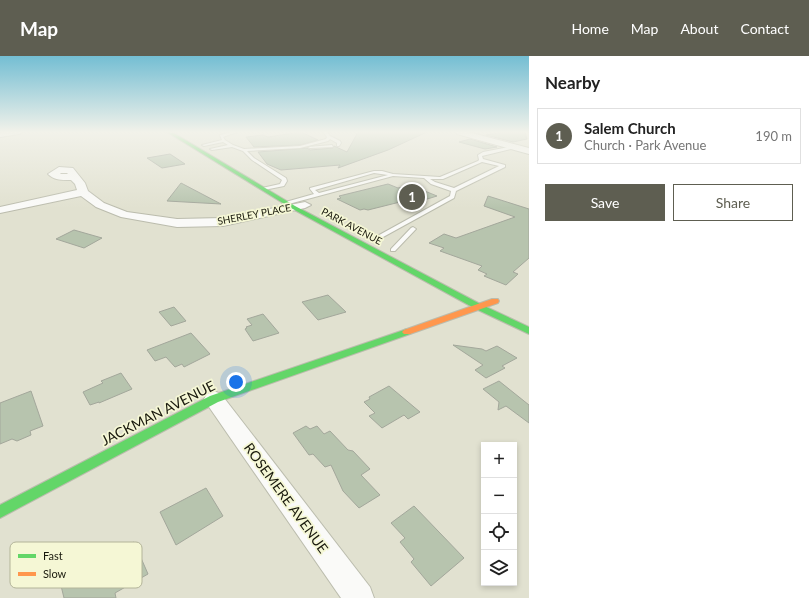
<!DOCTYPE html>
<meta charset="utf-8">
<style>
:root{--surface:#fff;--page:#f6f6f6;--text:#222;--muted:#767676;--line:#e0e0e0;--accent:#5e5e51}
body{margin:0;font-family:Lato,sans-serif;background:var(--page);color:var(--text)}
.controls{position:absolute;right:12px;bottom:12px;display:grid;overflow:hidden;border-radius:0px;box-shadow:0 2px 6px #0003}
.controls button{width:36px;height:36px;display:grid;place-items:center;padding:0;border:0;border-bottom:1px solid var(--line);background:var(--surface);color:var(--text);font:20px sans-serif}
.you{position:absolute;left:236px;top:326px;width:14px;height:14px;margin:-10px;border:3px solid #fff;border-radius:50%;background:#1a73e8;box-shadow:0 0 0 6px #1a73e833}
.badge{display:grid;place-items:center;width:26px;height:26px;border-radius:50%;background:var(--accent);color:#fff;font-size:13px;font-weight:700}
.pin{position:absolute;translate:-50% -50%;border:2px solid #fff;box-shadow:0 1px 4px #0006}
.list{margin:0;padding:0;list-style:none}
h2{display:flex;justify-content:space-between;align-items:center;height:52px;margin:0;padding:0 16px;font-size:17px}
h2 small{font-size:13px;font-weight:400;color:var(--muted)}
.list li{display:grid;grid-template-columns:26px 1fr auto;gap:12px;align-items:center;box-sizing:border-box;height:56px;margin:0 8px 8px;padding:0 8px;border:1px solid var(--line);border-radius:0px}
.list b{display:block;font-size:15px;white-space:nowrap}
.list p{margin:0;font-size:13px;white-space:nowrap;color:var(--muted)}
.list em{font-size:13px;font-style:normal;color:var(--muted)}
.actions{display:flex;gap:8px;padding:12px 16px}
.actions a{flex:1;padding:9px 0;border:1px solid var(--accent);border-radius:0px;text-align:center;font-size:14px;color:var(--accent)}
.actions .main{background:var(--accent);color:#fff}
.icon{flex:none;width:22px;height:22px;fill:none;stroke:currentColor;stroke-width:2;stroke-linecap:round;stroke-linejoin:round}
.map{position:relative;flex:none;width:529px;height:542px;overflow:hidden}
header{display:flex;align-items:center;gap:24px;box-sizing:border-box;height:56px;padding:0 20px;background:var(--accent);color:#fff}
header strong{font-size:19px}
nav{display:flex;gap:22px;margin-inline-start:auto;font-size:14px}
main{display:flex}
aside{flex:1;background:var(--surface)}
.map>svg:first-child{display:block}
</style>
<header>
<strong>Map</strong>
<nav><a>Home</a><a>Map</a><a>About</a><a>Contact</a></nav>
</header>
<main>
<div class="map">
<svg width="529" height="542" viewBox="0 0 529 542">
<rect width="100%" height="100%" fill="#e1e1d0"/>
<g fill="#b7c4ae" stroke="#a3a79b">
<polygon points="301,76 318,84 300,89 254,91 246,81 263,79 268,81"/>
<polygon points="358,76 427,76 388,94 338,112 340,109 281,114 267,108 258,96 307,92 310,94 333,92 334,90 347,96"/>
<polygon points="505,76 525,76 527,83 513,86 486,79"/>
<polygon points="470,83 497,91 485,93 459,86"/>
<polygon points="170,98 185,108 162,112 147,102"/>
<polygon points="181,127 221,148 167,145"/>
<polygon points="388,128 398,132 410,129 437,140 411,148 404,145 368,154 364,153 360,154 337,143 341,142 339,140"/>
<polygon points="488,140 529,153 529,202 513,216 518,218 506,229 484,220 487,218 478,214 482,210 440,195 444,192 429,187 444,178 456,182 515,161 484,150"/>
<polygon points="74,174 102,182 84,192 56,183"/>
<polygon points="328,239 346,256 318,264 302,246"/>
<polygon points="174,251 186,265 171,270 159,256"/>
<polygon points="263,258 279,277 253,285 245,273 247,272 246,271 252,269 247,263"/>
<polygon points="191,277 210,298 184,311 182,308 175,311 166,301 155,305 147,294"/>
<polygon points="453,289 482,293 486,295 497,290 517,302 502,310 505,312 486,322 475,314 483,309"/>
<polygon points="121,317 132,333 99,347 99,346 90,349 83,336 103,327 101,325"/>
<polygon points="499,325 529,349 529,367 506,350 498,354 499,346 483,333"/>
<polygon points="389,330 420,356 408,363 404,359 382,372 369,360 375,357 364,346 370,343 369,341"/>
<polygon points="31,335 43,370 30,375 31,379 17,385 12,383 0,388 0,347"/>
<polygon points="306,370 310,373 317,370 324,378 330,375 348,394 353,395 370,413 361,419 380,439 359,452 343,435 331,409 325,411 313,398 309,399 293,377"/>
<polygon points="206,432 223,460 176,489 160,456"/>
<polygon points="414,450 464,502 431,530 411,506 414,503 400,486 405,482 391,467"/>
<polygon points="134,486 148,518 115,537 116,542 64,542 56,509 98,488 103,502"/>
</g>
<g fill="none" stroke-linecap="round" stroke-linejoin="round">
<defs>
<g id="lane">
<polygon points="232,76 237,76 223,81 225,84 233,89 244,93 300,90 326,83 327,81 323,76 327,76 330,80 340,85 341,87 339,90 337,90 337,87 330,83 328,85 300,92 247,95 254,102 286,122 287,125 284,130 264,134 262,133 262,132 280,128 282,124 252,104 243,95 232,91 212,94 210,93 228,89 223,86 204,90 202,89 222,84 220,79"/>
<polygon points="332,89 333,91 310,92 308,91"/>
<path d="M514,90L515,92L482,100L483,103L505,109V111L456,135L454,142L374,186L371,184L372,183L450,140L451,135L431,128L424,122L393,120L285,149L282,147L314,138L310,133V132L374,115H382L393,118L440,121L478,105L479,104L478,99L483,96ZM482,106L499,110L454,132L435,126L430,123H443ZM374,117L388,119L319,137L315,134Z"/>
<polygon points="413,171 416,173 415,174 395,195 391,195 391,193 411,172"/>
</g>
<g id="street">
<polygon points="5,76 23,76 19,78 0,81 0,77"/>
<polygon points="456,76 468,76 529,92 529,98 457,78"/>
<path d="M59,111L73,112L85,127L88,135L104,147L127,156L177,163L223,162L305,146L311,149L305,152L223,170L177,171L121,161L96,151L81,140L0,157V151L77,134L75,128L71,124C63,124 55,125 48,118ZM61,117H67L68,118H60Z"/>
<polygon points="214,335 221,338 370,531 374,542 341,542 207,348 204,343 207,338"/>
</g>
<g id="fast">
<polygon points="167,76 172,76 295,150 482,249 529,271 529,278 476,253 291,152"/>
<polygon points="407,273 410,274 412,276 410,278 218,346 0,462 0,449 210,340"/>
</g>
<polygon id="slow" points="492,243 498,243 499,245 498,247 410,278 404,278 402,276 404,274"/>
</defs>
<use href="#lane" stroke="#bbbcad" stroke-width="2"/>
<use href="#street" stroke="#bbbcad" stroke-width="2"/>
<use href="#fast" stroke="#bbbcad" stroke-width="2"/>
<use href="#slow" stroke="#bbbcad" stroke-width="2"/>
<use href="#lane" fill="#fafaf8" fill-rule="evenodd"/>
<use href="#street" fill="#fafaf8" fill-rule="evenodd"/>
<use href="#fast" fill="#63d668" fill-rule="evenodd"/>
<use href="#slow" fill="#ff974d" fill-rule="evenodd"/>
</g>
<linearGradient id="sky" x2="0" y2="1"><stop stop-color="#74bed3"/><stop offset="0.5" stop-color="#f2f2ea"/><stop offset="1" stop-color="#f2f2ea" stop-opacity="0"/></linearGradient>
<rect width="529" height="152" fill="url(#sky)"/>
<g text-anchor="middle" stroke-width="3.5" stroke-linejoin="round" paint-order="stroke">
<g font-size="10" fill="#18180c" stroke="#f5f7d5">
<text transform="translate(254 158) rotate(-11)" y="4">SHERLEY PLACE</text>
<text transform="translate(352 170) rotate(28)" y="4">PARK AVENUE</text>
</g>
<g font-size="14" fill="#18180c" stroke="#f5f7d5">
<text transform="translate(158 357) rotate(-27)" y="5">JACKMAN AVENUE</text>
<text transform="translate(286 442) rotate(54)" y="5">ROSEMERE AVENUE</text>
</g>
</g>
<rect x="10" y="486" width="132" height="46" rx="6" fill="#f5f7d5" stroke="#b3b499" stroke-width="1"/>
<rect x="18" y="498" width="18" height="4" fill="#63d668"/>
<rect x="18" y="516" width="18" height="4" fill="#ff974d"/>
<g font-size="11" fill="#18180c">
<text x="43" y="504">Fast</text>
<text x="43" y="522">Slow</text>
</g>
</svg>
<div class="controls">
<button>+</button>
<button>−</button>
<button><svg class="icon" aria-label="locate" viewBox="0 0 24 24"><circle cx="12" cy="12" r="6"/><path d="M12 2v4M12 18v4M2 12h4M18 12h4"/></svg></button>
<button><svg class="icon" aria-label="layers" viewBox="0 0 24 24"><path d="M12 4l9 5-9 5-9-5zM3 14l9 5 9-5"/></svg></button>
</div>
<div class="you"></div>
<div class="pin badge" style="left:412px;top:141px">1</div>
</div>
<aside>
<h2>Nearby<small></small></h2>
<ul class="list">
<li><span class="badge">1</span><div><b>Salem Church</b><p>Church · Park Avenue</p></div><em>190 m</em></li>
</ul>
<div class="actions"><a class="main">Save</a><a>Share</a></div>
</aside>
</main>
